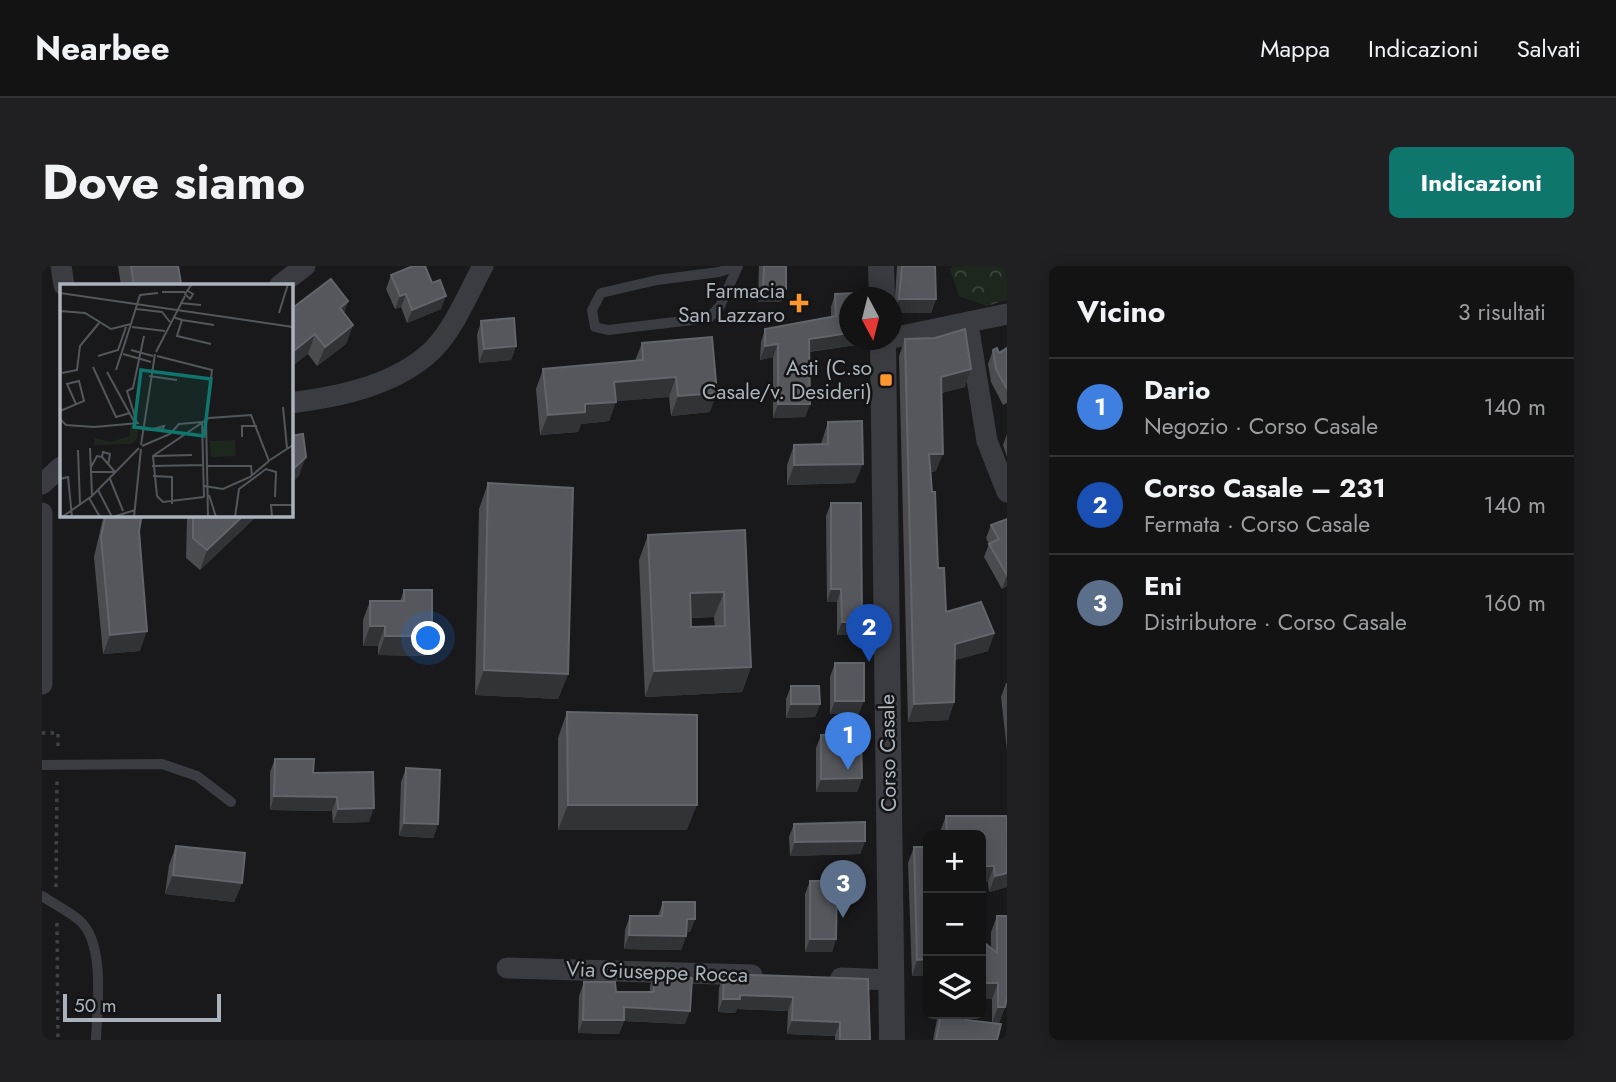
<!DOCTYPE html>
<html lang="it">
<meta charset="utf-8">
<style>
:root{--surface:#131314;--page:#202022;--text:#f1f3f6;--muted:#9d9ea0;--line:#323234;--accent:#0f766e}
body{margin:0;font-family:Jost,sans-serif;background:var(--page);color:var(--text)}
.controls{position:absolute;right:21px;bottom:21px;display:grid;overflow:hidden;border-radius:10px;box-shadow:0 4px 18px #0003}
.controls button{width:63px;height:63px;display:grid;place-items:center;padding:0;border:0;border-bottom:2px solid var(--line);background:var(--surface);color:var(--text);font:35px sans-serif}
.compass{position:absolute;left:797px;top:21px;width:63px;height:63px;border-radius:50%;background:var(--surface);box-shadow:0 4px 18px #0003;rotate:173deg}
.scale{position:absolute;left:21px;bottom:18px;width:158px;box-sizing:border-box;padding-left:7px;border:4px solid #aab3bc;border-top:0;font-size:19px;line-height:24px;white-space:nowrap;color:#aab3bc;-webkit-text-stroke:5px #141416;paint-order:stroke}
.you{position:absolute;left:387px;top:373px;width:24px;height:24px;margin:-18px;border:5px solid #fff;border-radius:50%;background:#1a73e8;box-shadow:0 0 0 10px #1a73e833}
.badge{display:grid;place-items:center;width:46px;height:46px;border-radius:50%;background:var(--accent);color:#fff;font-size:23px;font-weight:700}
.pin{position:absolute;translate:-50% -58px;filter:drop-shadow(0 2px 4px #0008)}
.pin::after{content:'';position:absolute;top:37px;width:24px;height:21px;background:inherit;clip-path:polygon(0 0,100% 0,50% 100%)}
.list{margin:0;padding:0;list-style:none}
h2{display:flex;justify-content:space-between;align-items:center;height:91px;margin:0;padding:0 28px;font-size:30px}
h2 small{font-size:23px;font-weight:400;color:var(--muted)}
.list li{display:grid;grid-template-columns:46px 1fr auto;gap:21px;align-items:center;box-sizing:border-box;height:98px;padding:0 28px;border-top:2px solid var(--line)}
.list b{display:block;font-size:26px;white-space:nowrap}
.list p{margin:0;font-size:23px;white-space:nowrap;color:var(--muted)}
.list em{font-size:23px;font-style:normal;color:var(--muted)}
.icon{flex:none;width:38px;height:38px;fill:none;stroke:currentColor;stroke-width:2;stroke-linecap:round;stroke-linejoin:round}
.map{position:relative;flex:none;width:965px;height:774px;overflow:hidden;border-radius:10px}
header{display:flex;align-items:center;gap:42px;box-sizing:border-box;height:98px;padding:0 35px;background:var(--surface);border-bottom:2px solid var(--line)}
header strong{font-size:33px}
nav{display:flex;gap:38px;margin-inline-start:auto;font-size:24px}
.intro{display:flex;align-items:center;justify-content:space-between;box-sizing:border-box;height:168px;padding:0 42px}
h1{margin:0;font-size:49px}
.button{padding:18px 32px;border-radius:10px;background:var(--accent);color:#fff;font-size:24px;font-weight:700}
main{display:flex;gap:42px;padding:0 42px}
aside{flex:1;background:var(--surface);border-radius:10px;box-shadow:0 4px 18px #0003}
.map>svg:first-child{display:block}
</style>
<header>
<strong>Nearbee</strong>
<nav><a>Mappa</a><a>Indicazioni</a><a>Salvati</a></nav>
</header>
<div class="intro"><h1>Dove siamo</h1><a class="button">Indicazioni</a></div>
<main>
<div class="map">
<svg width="965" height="774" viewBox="0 0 965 774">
<defs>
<pattern id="forest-crowns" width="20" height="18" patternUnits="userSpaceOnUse" patternTransform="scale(1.75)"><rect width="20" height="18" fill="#1e271e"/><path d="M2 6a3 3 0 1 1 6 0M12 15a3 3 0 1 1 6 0" fill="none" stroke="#3c443d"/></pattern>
</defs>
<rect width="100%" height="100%" fill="#19191b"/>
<polygon fill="url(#forest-crowns)" points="911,0 965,0 965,34 945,40 917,30 908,3"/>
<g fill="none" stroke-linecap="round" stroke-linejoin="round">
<g stroke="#3f4348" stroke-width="3.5" stroke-dasharray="3.5 5" stroke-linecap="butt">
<polyline points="0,467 16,467 16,485"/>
<polyline points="14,621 15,514"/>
<polyline points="15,657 16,774"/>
</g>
<g stroke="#3a3c41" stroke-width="10">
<polyline points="695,0 677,6 615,14 559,27 550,44 553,61 566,64 667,52 678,40 696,0"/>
<polyline points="0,499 120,498 155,510 189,536"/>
<path d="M0,630C12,638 26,645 37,654C64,677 55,742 54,774"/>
</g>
<g stroke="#3a3c41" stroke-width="21">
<polyline points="19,0 22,19"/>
<polyline points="238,19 263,0"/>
<polyline points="926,58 945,175 965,226"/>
<polyline points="850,72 965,48"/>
<path d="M248,137C294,131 347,121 384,90C410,69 425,29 441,0"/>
<polyline points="0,218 19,201"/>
<polyline points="0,247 0,418"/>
<polyline points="465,702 710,709"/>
<polyline points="799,712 849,714"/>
</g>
<g stroke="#3a3c41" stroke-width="26">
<polyline points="839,0 840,32"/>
<polyline points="841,74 850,774"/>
</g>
</g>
<g fill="#4a4c50" fill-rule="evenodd">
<polygon points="76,0 136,0 139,17 138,19 79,19"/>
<polygon points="717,0 744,0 744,23 739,36 716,36"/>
<polygon points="855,0 893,0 894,33 889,47 852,47"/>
<polygon points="349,9 399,43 365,57 359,41 353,43 344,23"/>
<polygon points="793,28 808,74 816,74 814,79 767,86 768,138 763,151 731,152 731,91 718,94 719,76 723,63 789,51 789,41"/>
<polygon points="306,35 302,47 311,59 304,78 275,100 266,88 248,44"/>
<polygon points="439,55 474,80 469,94 437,97 435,69"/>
<polygon points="863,73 923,121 899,127 894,205 889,206 896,302 904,346 952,367 946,385 913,394 912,436 906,454 866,456 857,90"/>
<polygon points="600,77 668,146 629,150 627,131 574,135 567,155 539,158 536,166 498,169 494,123 501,103 593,95"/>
<polygon points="965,82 965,137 961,139 949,116 946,98 951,84 957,87"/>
<polygon points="786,156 813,217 745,219 745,199 752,179 779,178"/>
<polygon points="965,168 965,191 961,179"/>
<polygon points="446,217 526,408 516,433 433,429 437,243"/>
<polygon points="789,237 820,356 815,369 795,369 795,336 785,336 784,250"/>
<polygon points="62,248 100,248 97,265 98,385 61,388 52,291"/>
<polygon points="146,248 217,248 158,304 144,292 145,253"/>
<polygon points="965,253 965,320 960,323 942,291 947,278 944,272 949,259"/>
<path d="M703,264L709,401L700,426L603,431L597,294L606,269ZM672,351L673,360L649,361V352Z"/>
<polygon points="362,324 383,390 336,389 336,380 321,380 321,354 328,335 358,335"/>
<polygon points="793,397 817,448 788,448 788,411"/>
<polygon points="964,417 965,417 965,484 959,431"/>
<polygon points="749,420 778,438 773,451 744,452 744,433"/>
<polygon points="525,446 645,564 516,564 516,472"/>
<polygon points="779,469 820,512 815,526 774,526 774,482"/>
<polygon points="233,493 271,507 327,556 291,557 290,545 228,544 228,506"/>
<polygon points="364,502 396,558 391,572 357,570 359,516"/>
<polygon points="904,550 965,550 965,621 947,626 946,616 939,616 939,569 898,569 898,566"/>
<polygon points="752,558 823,575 818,588 748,590 747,571"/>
<polygon points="134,580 200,617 192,636 123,628 127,599"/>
<polygon points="872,581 886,581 886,709 870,710 866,597"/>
<polygon points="768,615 794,673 790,686 763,686 763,628"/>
<polygon points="621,636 653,653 648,666 644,666 644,670 639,684 582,683 583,664 588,650 616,650"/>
<polygon points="955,650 963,741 957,757 950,757 950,733 939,733 939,674 949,682 949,666"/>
<polygon points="613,706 643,758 582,755 577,768 536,767 537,730 542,716 574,726 608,726 608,720"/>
<polygon points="682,708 826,713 828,774 793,774 793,770 745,768 746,745 695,743 693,747 676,746 677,722"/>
<polygon points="896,748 925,748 924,754 955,774 891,774"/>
</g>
<g fill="#323336">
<polygon points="721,22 744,23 739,36 716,36"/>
<polygon points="364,28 359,41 353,43 358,30"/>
<polygon points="404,30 399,43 365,57 370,44"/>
<polygon points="857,33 894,33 889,47 852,47"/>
<polygon points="306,35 299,55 298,42"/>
<polygon points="311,59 304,78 275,100 283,81"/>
<polygon points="808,67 808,74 816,74 814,79 762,86 767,73"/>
<polygon points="273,68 266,88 248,102 248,88"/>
<polygon points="736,78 731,91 718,94 723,80"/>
<polygon points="474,80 469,94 437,97 442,83"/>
<polygon points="929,103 923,121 892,129 899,111"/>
<polygon points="634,111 627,131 565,136 572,116"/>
<polygon points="675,127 668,146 629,150 636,130"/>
<polygon points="574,136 567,155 539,158 536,166 498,169 506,149 543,138"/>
<polygon points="736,138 768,138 763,151 731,152"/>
<polygon points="887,188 901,188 894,205 881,206"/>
<polygon points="264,191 257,210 248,219 248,206"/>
<polygon points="821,198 813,217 745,219 752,199"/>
<polygon points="203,248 217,248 158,304 165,284"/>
<polygon points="965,309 965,320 960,323"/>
<polygon points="789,323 799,323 795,336 785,336"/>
<polygon points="682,326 672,351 639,352 648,327"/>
<polygon points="800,356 820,356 815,369 795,369"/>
<polygon points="328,360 343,360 336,380 321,380"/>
<polygon points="105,365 98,385 61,388 68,369"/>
<polygon points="952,367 946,385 906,396 913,378"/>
<polygon points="343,370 390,370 383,390 336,389"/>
<polygon points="709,401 700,426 603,431 612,405"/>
<polygon points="442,404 526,408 516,433 433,429"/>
<polygon points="793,435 822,435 817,448 788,448"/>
<polygon points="912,436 906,454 866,456 872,438"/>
<polygon points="749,438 778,438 773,451 744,452"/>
<polygon points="820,512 815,526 774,526 779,513"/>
<polygon points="232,530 295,531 290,545 228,544"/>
<polygon points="526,539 655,539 645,564 516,564"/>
<polygon points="332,542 327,556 291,557 296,543"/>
<polygon points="362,557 396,558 391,572 357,570"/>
<polygon points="823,575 818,588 748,590 753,576"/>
<polygon points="939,600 952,600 946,616 939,616"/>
<polygon points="965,607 965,621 947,626 953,610"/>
<polygon points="131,609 200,617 192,636 123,628"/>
<polygon points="645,653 653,653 648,666 640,666"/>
<polygon points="587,669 644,670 639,684 582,683"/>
<polygon points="768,673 794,673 790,686 763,686"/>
<polygon points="886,693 886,709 870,710 875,694"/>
<polygon points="939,717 956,717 950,733 939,733"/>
<polygon points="698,729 751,731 746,745 695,743 693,747 676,746 681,733"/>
<polygon points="582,741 648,745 643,758 582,755 577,768 536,767 541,754"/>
<polygon points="956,741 963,741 957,757 950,757"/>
<polygon points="750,754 798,756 793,770 745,768"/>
</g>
<g fill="#55575c" stroke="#62656b" stroke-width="2" fill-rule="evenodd">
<polygon points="89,0 136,0 139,17 126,19 92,19"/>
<polygon points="371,0 383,0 390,17 398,14 404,30 370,44 364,28 358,30 349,9"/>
<polygon points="722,0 744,0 744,23 721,22"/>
<polygon points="860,0 893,0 894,33 857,33"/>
<polygon points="289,13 306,35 298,42 311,59 283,81 273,68 248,88 248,44"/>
<polygon points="817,27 818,32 808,32 808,67 767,73 768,138 736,138 736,78 723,80 723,63 794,50 793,28"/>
<polygon points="472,52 474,80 442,83 439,55"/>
<polygon points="923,63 929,103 899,111 901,188 887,188 890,226 893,226 896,302 902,302 904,346 939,336 952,367 913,378 912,436 872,438 863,73 893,72"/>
<polygon points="670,71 675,127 636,130 634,111 572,116 574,136 543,138 543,146 506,149 501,103 601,94 600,77"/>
<polygon points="955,82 957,87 965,82 965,123 954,103 951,84"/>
<polygon points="820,155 821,198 752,199 752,179 786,178 786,156"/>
<polygon points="261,168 264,191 248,206 248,170"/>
<polygon points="446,217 531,222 526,408 442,404"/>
<polygon points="789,237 819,237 820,356 800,356 799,323 789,323"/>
<polygon points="64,248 100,248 97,265 105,365 68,369 59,271"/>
<polygon points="151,248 203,248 165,284 151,272"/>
<polygon points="965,253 965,309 947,278 957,273 949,259"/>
<path d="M703,264L709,401L612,405L606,269ZM682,326L683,360L649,361L648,327Z"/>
<polygon points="362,324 390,324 390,370 343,370 343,360 328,360 328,335 362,335"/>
<rect x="793" y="397" width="29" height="38"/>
<polygon points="749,420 777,420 778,438 749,438"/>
<polygon points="525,446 655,449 655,539 526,539"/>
<polygon points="819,468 820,512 779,513 779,469"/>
<polygon points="233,493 272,493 271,507 331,506 332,542 296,543 295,531 232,530"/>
<polygon points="364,502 398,504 396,558 362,557"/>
<polygon points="904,550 965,550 965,607 953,610 952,600 939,600 939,569 905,569"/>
<polygon points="823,556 823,575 753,576 752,558"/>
<polygon points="134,580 203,587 200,617 131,609"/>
<polygon points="872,581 886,581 886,693 875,694"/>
<polygon points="768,615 795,615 794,673 768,673"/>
<polygon points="621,636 653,636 653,653 645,653 644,670 587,669 588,650 620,650"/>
<polygon points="955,650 965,650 965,731 963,741 956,741 956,717 939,717 939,674 955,687"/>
<polygon points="613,706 650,712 648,745 582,741 582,754 541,754 542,716 573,716 574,726 612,726"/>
<polygon points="682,708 826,713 828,774 798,774 798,756 750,754 751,731 698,729 698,733 681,733"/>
<polygon points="899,748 925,748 924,754 959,758 955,774 894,774"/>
</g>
<g fill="#fd962f" stroke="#141416" stroke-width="2.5">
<path d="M753.5 26.5h7v7h7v7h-7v7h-7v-7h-7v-7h7z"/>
<rect x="837" y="107" width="14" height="14" rx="3.5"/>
</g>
<g text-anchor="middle" stroke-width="5" stroke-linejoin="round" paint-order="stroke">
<g font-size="21" fill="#aab3bc" stroke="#141416" text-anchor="end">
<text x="743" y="32">Farmacia<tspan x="743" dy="24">San Lazzaro</tspan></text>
<text x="830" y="109">Asti (C.so<tspan x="830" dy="24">Casale/v. Desideri)</tspan></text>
</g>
<g font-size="21" fill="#aab3bc" stroke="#141416">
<text transform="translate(846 487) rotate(-91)" y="7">Corso Casale</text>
<text transform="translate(615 706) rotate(2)" y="7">Via Giuseppe Rocca</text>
</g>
</g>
<g transform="translate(18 18)">
<rect width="233" height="233" fill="#19191b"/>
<path d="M78,141L77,155L71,160L34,161L35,154L51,158L70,152V142Z" fill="#1e271e"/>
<path d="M175,156L176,172L151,173L150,157Z" fill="#1e271e"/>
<path fill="none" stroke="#53575b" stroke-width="2" d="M128,7L133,10L130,15L125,10L132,0M102,8H125M0,9L233,43M120,19L141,21M76,25L102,28L110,38M0,27L25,29L51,45L71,40M219,29L228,0M113,33L122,36L117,52L151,60M122,36L154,41M71,40L80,11L98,9M72,43L105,47M71,66L93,72M96,68L125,12M63,70L91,78M38,72L58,66L66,43M97,72L152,86L146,133L148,233M33,83L56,133L70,129M56,86L71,40M47,88L75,139M2,89L17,86L20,62L39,39M89,92L117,96M223,123L227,164M0,127L24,117L19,97L7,100L16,120M0,135L6,141L34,143L79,139M77,139L67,107L73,104L84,52M83,145L92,146L103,145L104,142L93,145M182,153V142H197M81,161L95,70M82,162L110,150L119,140L142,138L144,213M30,164L32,211M18,166L20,220M94,172L132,171M42,173L43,168L50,170L48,181M210,176L233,161M92,182L144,181M148,182H191L192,192M31,183L37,172L42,173L55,188M31,188H55M93,192L112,193V220M0,195L8,193L12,233M50,195L63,227M38,206L52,233M149,211L156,233M144,213L103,218L97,212L93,172L149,134L191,131L209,177L190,193L163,205L144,202M29,214L40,233M2,233L32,212L79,164M53,233L75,226M74,233L81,165M175,233L179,205L206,185L216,188L215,213M212,233L211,221H233"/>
<path fill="#0f766e" fill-opacity="0.15" stroke="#0f766e" stroke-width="3.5" d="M81,86L151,95L144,152L74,143Z"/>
<rect width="233" height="233" fill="none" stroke="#aab3bc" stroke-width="3.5"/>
</g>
</svg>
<div class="controls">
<button>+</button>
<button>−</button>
<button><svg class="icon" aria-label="layers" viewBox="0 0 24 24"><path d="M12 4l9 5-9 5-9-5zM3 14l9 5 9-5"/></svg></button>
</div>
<svg class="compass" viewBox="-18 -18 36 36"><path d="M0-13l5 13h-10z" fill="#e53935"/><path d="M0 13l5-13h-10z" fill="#9d9ea0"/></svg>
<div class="scale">50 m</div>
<div class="you"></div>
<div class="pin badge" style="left:806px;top:504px;background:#3f7fe0">1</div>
<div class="pin badge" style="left:827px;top:396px;background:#1a4fb4">2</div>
<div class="pin badge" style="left:801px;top:652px;background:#5c6f8a">3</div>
</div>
<aside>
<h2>Vicino<small>3 risultati</small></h2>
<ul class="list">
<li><span class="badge" style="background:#3f7fe0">1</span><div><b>Dario</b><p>Negozio · Corso Casale</p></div><em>140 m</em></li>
<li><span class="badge" style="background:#1a4fb4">2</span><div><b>Corso Casale – 231</b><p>Fermata · Corso Casale</p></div><em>140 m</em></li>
<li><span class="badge" style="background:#5c6f8a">3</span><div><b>Eni</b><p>Distributore · Corso Casale</p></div><em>160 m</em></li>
</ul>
</aside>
</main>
